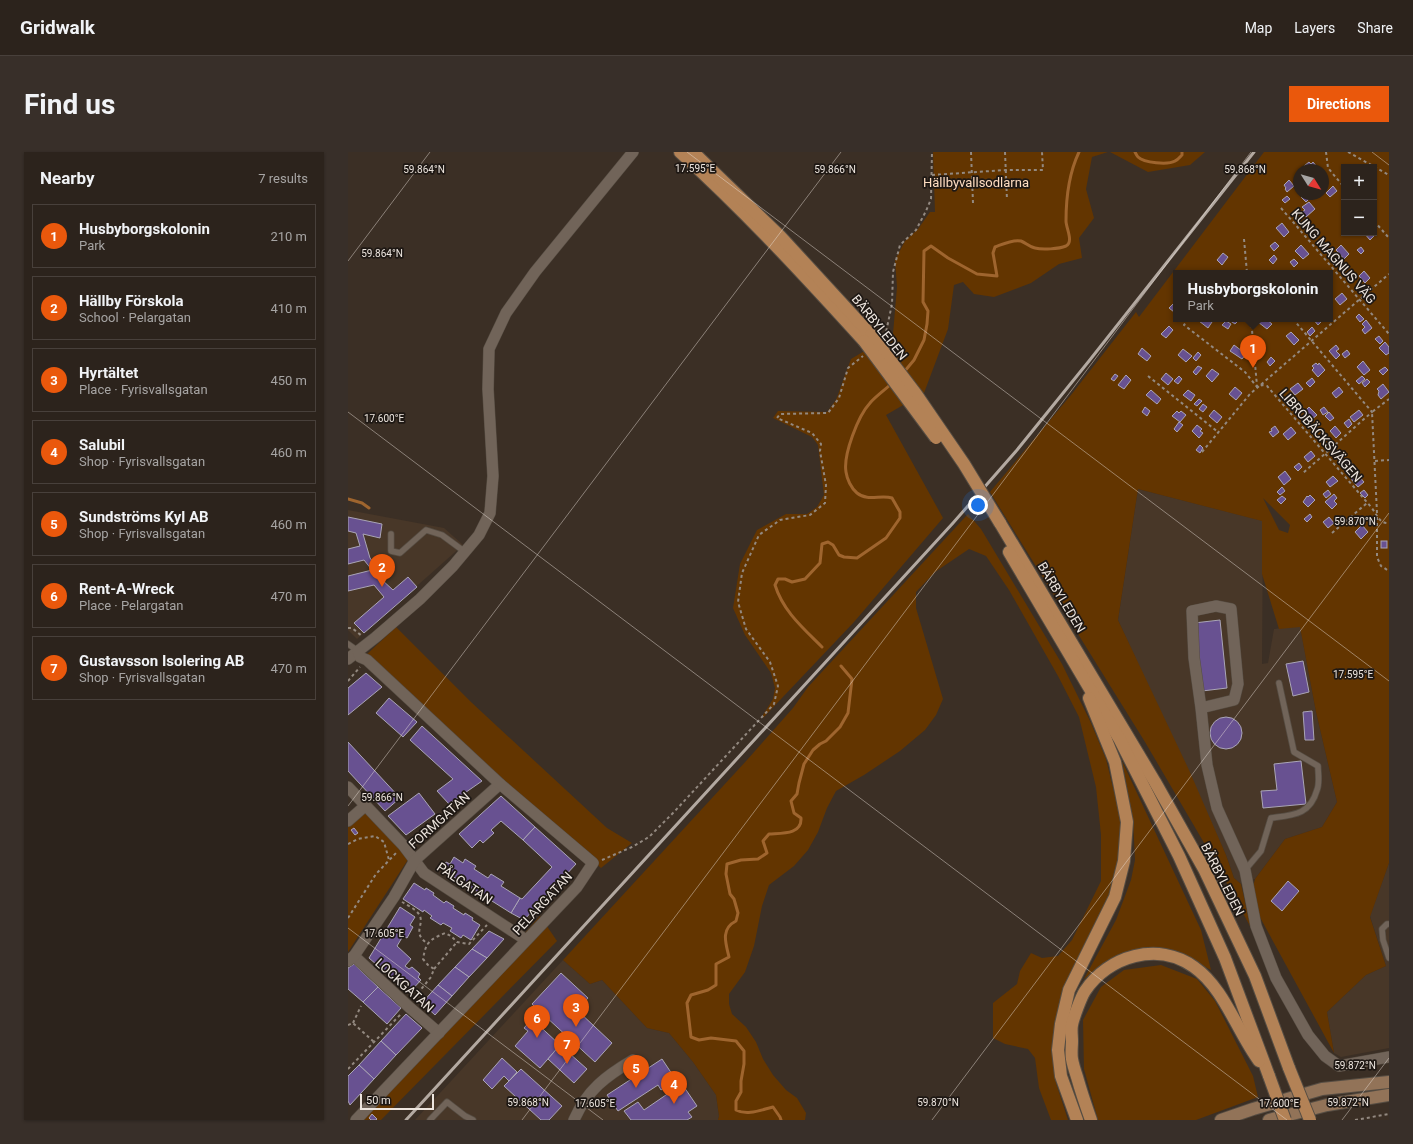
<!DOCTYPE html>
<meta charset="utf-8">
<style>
:root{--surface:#2c231c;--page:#382f29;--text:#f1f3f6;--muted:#a6a4a3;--line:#48403b;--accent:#ea580c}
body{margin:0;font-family:Roboto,sans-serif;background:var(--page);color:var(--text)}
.controls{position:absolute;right:12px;top:12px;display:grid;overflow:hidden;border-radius:0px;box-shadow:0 1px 3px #0004}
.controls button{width:36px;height:36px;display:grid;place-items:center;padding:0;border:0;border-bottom:1px solid var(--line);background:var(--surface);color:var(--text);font:20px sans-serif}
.compass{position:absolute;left:945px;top:12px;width:36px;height:36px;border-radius:50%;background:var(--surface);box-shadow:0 1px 3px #0004;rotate:127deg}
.scale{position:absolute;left:12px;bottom:10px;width:74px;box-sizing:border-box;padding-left:4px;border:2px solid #ede5de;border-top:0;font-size:11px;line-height:14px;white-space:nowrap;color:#ede5de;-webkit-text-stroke:3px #1e1814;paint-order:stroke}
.you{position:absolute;left:630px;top:353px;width:14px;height:14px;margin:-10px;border:3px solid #fff;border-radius:50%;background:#1a73e8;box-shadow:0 0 0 6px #1a73e833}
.badge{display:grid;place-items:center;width:26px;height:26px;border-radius:50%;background:var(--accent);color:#fff;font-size:13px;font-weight:700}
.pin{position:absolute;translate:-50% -33px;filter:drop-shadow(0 1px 2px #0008)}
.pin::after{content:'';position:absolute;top:21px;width:14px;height:12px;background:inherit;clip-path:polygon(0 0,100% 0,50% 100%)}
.popup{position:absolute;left:825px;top:118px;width:160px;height:52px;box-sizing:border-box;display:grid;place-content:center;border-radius:0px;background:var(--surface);filter:drop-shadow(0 1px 3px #0005);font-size:13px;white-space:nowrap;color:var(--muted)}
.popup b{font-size:15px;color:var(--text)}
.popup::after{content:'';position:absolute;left:50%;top:100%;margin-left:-8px;border:8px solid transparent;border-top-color:var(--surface)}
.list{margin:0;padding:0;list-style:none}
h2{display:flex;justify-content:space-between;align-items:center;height:52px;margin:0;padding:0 16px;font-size:17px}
h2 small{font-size:13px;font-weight:400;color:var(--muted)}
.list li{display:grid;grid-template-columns:26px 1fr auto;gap:12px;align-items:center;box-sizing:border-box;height:64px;margin:0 8px 8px;padding:0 8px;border:1px solid var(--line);border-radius:0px}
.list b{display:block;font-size:15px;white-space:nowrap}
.list p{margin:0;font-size:13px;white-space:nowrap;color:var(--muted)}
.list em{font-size:13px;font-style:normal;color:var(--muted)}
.map{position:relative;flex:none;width:1041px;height:968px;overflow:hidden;border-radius:0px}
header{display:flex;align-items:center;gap:24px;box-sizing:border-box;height:56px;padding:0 20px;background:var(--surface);border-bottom:1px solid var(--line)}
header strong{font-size:19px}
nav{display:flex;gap:22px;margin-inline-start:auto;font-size:14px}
.intro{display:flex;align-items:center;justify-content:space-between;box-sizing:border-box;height:96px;padding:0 24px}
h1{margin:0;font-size:28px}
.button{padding:10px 18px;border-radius:0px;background:var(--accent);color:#fff;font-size:14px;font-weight:700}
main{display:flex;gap:24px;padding:0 24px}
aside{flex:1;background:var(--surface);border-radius:0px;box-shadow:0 1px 3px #0004}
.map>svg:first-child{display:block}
</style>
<header>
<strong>Gridwalk</strong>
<nav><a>Map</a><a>Layers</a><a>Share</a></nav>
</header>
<div class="intro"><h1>Find us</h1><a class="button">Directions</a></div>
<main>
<aside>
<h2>Nearby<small>7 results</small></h2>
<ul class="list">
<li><span class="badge">1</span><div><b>Husbyborgskolonin</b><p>Park</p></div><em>210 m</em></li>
<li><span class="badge">2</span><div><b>Hällby Förskola</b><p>School · Pelargatan</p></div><em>410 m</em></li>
<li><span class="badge">3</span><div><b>Hyrtältet</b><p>Place · Fyrisvallsgatan</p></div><em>450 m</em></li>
<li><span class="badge">4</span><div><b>Salubil</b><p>Shop · Fyrisvallsgatan</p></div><em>460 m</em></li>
<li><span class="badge">5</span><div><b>Sundströms Kyl AB</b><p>Shop · Fyrisvallsgatan</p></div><em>460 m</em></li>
<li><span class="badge">6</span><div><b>Rent-A-Wreck</b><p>Place · Pelargatan</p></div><em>470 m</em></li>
<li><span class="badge">7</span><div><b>Gustavsson Isolering AB</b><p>Shop · Fyrisvallsgatan</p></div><em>470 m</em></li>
</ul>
</aside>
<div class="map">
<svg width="1041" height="968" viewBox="0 0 1041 968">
<rect width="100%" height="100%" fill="#3b2f25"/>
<g fill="#483728">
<polygon points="790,337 915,369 914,512 920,511 926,477 952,474 968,560 989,650 974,675 937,687 907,727 893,732 886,726 878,703 770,468"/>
<polygon points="0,358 96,376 115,393 9,487 0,478"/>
<polygon points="1041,711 1041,896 993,905 986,901 979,860 1018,823 1038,814 1022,764"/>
<polygon points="215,808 242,832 254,828 299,876 321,881 345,910 368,943 371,964 370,968 67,968"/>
</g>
<g fill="#633500" fill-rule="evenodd">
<polygon points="585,0 760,0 744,5 738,37 746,66 731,86 734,106 711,112 683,131 646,145 626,142 615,130 606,133 600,177 576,241 538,263 595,366 506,470 415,566 415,563 425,547 427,536 423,521 397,483 385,456 392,412 409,378 438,362 459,362 469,355 476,343 470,293 464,285 425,266 430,259 479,260 488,248 503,207 545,182 549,135 547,108 557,89 570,77 582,60 587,60"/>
<polygon points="762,0 857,0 842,13 800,20"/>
<path d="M916,0H1041V711L1022,765L1038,814L1018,823L979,860L986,901L902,747L907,727L937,687L974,675L989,650L968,560L952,475L931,477L914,422V369L790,337L770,468L841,618L878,703L886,726L893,732L903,776L869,713L797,590L642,340L723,243L788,160L791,165ZM996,15H1026V81H996ZM951,18H975V42H951ZM828,121H982V167H828ZM915,346L942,373L940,381L931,378Z"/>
<polygon points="620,362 633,377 714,512 743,571 758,607 774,673 768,724 757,754 718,834 705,902 708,931 720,968 703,968 691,936 687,906 680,897 657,892 645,886 645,851 669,832 672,819 683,801 694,806 710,804 724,788 753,729 753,683 748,635 731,565 710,524 661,438 638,404 621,397 587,420 568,440 568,456 595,547 588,563 577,578 552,599 516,623 488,639 479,656 470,680 460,698 446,714 421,733 414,754 406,794 397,820 381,842 381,852 384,862 398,875 408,890 415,907 425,923 438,938 449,946 458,961 457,968 370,968 371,964 368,943 345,910 321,881 299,876 254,828 242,832 215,808 399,608 445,556 460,535"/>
<polygon points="48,475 123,550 259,676 284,691 253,716 17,504"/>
<polygon points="774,609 853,778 863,818 825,799 798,797 769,804 736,827 768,768 783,728 787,708 785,667"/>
<polygon points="17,661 61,706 0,800 0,675"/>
<polygon points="192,764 209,789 33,968 12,968"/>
<polygon points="813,813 849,827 867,849 905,924 910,945 848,968 750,968 736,917 735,868 753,835 776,818"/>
</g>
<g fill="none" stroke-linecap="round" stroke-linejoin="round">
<g stroke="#9f652e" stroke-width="3">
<path d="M787,0C788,2 789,4 790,5C796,11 820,13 827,9C830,8 832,5 834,3V0"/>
<path d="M556,220L566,208L576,188L579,172L580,159L575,150L576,99L583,94L600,106L629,122L649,124L645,101L647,95C655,92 665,87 673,89C678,91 682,95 687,96C694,98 711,97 718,94C726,90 718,76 718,69C718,45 721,21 731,0"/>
<polyline points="0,347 14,351 21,356"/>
<path d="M474,495C455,476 435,459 427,433L430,427H437L444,430L457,427L472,411L474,392L480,390L485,393L491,403L496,405L509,406L538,386L552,366V360L544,346C533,342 520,350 509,341C503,336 499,327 498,320C495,303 510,264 522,251C528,244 537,238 544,231"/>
<path d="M433,968L432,965L425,955C413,958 399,964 388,958V949L393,940V929L396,912V899L388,889L363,886L351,888L343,885L339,851L343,843L360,838L368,833V812L381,805C378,792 372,777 388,769L390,761L386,747L382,742L378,722L379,712L393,708L410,707L419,701L415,689L421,682C433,681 454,683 453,666L446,661L443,649L449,642L451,631L456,612L465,598L472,592L478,589L492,575L500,561L504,527L493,514"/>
</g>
</g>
<g fill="#685191" stroke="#aaa5b6">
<polygon points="961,10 963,12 965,10 970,16 968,18 959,18 956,14"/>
<polygon points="941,28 946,34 939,40 937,37 938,36 936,33"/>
<polygon points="985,34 989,39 982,45 978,41"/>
<polygon points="957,42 961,47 958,50 953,45"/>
<polygon points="939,44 942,47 937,51 934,48"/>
<polygon points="961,50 967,57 958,65 954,60 957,58 954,55"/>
<polygon points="934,71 941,80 936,85 928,76"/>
<polygon points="1016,81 1026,81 1027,83 1022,88"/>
<polygon points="974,88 978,92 974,96 970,91"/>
<polygon points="927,90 931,94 926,99 922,94"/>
<polygon points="953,93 961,102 955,107 947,99"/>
<polygon points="993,93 1001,102 996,107 988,98"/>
<polygon points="1013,95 1016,99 1013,102 1009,98"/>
<polygon points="875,101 880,105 874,113 869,108"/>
<polygon points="926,103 929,107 925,112 921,108"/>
<polygon points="987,105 991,110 987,114 982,109"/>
<polygon points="946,107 950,111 946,115 942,110"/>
<polygon points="1016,119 1022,126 1017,131 1011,124"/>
<polygon points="994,141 999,147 992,153 987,147"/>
<polygon points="825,152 828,154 828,159 826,160 821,156"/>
<polygon points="1011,162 1016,167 1012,170 1008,165"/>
<polygon points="853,167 861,167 864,170 860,176 851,169"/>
<polygon points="882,167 888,167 890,169 887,172 881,168"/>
<polygon points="913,167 918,167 924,172 919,177 910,170"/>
<polygon points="965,167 976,167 970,173"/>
<polygon points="1018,168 1024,176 1017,182 1014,178 1017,175 1014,172"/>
<polygon points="878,169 883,172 880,177 874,173"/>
<polygon points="821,174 825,178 818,186 813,182"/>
<polygon points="964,175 967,179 962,184 959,180"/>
<polygon points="943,180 951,188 946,193 938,184"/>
<polygon points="1031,184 1035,189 1032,192 1027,187"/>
<polygon points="1037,190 1041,195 1041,201 1038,203 1031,196"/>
<polygon points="886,193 898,202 894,207 882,199"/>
<polygon points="988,193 991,197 988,199 992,203 988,207 981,199"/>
<polygon points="794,196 803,204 799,209 790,202"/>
<polygon points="835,197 844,204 838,210 830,203"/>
<polygon points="999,198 1002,202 997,206 994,202"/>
<polygon points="850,200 853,203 848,209 845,206"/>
<polygon points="923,205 927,209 922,214 919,210"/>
<polygon points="1015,209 1022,218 1016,223 1009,215"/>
<polygon points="968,211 970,213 971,211 977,218 970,225 964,218 966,216 964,214"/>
<polygon points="850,214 854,216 848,223 845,220"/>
<polygon points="1037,215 1040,218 1035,223 1031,219"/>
<polygon points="864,217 871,222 864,230 858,224"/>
<polygon points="818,221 825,227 820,233 813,227"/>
<polygon points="767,222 770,224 766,229 763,227"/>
<polygon points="778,223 783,228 776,237 770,233"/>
<polygon points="831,224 834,227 830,232 826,229"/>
<polygon points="1014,224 1017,227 1011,232 1008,229"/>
<polygon points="964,226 967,230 962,235 958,231"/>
<polygon points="1019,227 1022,230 1017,235 1014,231"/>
<polygon points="950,231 955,237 947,243 942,237"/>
<polygon points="1035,232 1041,240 1033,247 1030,243 1031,239 1029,237"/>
<polygon points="887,235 894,241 888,248 881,242"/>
<polygon points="991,235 995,240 988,246 984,241"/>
<polygon points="803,238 813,247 809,252 798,243"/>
<polygon points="840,238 847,243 843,249 835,243"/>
<polygon points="941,246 945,250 940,254 936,250"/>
<polygon points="851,247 854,249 849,254 846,252"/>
<polygon points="855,252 859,255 855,260 851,257"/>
<polygon points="797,255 802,259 799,264 794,260"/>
<polygon points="961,255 969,263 963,268 956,260"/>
<polygon points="976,255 980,260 975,263 972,258"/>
<polygon points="866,258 874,265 869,271 861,264"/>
<polygon points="1011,258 1015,263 1006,270 1002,265"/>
<polygon points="829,259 831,261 833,259 838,263 832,270 824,264"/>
<polygon points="981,260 986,266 982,269 977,264"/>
<polygon points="1001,267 1004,272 1000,276 996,271"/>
<polygon points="831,270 835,273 829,280 826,277"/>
<polygon points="849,273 854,277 852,279 855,281 851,286 844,279"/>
<polygon points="927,274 931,280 925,285 921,280 924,279 923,277"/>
<polygon points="987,274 993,281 988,286 982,279"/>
<polygon points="943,275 948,281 940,288 935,282"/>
<polygon points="852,293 855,296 852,301 848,298"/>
<polygon points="963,299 967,304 960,310 956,305"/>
<polygon points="1000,307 1006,314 1001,319 994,312"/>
<polygon points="951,311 954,315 950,319 946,315"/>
<polygon points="937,319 943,327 936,333 930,325"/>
<polygon points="1009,322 1016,330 1010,335 1003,327"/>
<polygon points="985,324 990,329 982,335 978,330"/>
<polygon points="934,335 937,339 932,343 929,340"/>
<polygon points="980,338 983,342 978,346 975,342"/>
<polygon points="1016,338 1020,343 1017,346 1012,341"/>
<polygon points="986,342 989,346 986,349 989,352 984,357 977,350"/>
<polygon points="962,343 967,348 960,355 955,350 959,344 960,345"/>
<polygon points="934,344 938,347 933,352 929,348"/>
<polygon points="962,362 964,365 959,370 956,367"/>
<polygon points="0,365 34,372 32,386 15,382 22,406 30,417 33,427 45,438 60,425 69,435 16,481 6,471 36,445 26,433 0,439 0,424 24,418 16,408 0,412 0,397 12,394 8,381 0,379"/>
<polygon points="981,365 986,371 980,376 975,370"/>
<polygon points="1014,373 1020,380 1013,387 1007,380"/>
<rect x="1033" y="389" width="6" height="7"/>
<polygon points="872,468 879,536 854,539 846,471"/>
<polygon points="955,509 961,540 945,544 938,512"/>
<polygon points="18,521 34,535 0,563 0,536"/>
<polygon points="41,546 69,570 55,585 28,561"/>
<polygon points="964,559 966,588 957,588 955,560"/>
<circle cx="878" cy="581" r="16"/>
<polygon points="74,574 134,629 101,652 89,639 105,627 62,588"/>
<polygon points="0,590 52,646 37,659 0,619"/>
<polygon points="953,609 958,652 915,656 913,639 929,638 926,612"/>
<polygon points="71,641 87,662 58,683 40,664"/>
<polygon points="153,644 187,675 175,688 153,669 143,678 146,681 135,691 132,688 124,696 111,682"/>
<polygon points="187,675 228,712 176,768 163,761 172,746 174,747 204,715 175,688"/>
<polygon points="6,676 10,681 7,683 3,678"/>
<polygon points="106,705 115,711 117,707 128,714 126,717 140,726 143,722 156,730 153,734 172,746 163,761 93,717 98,710 102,712"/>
<polygon points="940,729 951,739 934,759 923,749"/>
<polygon points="66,731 77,738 78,736 86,741 85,743 96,751 98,749 106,754 105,756 116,763 117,761 125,766 124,768 132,773 123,788 115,783 113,786 102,779 104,776 95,771 93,773 82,766 84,764 76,758 75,760 55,747"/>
<polygon points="52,755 67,765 62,773 65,775 59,786 55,784 49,794 63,807 57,814 61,817 64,815 72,822 70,825 73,828 61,841 21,806"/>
<polygon points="141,779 156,787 139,806 124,797"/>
<polygon points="124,797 139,806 121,825 107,815"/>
<polygon points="6,812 30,835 15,850 0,837 0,816"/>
<polygon points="107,815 121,825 104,844 90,833"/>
<polygon points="213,821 240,846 229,858 264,891 247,910 184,852"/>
<polygon points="90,833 104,844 87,863 74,851"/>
<polygon points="30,835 53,856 39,872 15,850"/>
<polygon points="58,862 74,876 48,903 33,889"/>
<polygon points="184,867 212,893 192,916 167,894 180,879 176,876"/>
<polygon points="33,889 48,903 26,927 11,913"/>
<polygon points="212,893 239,917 226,931 200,907"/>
<polygon points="154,906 169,920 161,929 156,924 144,937 135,928"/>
<polygon points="314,907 328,928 313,938 310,933 270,959 259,943"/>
<polygon points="11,913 26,927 2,953 0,949 0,924"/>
<polygon points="173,917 214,954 201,968 193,968 156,934"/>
<polygon points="334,932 349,954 340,960 344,965 339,968 283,968 276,959 290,950 296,958"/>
<polygon points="24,962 29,967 28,968 23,968 21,966"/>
</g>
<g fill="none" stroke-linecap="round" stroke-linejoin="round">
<defs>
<g id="lane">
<polyline points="43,382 43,399 52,401 78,378 94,383 117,400"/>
<polyline points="0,492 10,499"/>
<path d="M897,718L913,699L923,666C945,663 962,663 969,638C972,631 970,621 970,614L946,600L931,531"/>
<polyline points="1041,772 1039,772 1034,777 1035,788 1041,806"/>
<polyline points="82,968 99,950 117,964 125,968"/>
</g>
<g id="street">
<polyline points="0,507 28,485 72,447 105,414 131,383 142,361 145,324 140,237 141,197 158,161 187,120 285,0"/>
<polyline points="853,556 886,548 890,532 883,457 868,454 844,459 846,506 853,556 859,613 869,656 897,718 908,774 928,826 960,883 977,904 991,914 1041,905"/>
<polyline points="0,635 55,693 76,721 178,788"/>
<polyline points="0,669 17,654"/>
<polyline points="6,804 61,855 91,881"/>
<polyline points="0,809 6,804 46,745 67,708 152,632"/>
<polyline points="8,968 229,735 245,711 152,632 19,508 12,505 10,499"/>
<path d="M226,968C239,938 258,924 285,908"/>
</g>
<g id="secondary">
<polyline points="873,968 905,957 974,937 1041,930"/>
<polyline points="921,968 979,953 1041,943"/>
</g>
<g id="primary">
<path d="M332,0C397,59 457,124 516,189"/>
<polyline points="345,0 432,84 523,183"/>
<polyline points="652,371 807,630 856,717 907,824 941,916"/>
<polyline points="661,400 772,588 831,704 877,806 921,924"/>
<polyline points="729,968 713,924 710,898 713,872 721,838 767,745 776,709 779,670 767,610 741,546"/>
<path d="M743,968C738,954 733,939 729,925C727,919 725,913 724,907C723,901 724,895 724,889C724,884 723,878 724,873C725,867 733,845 737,839C760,804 810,789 846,815C876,836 889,879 911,909"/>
</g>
</defs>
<use href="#lane" stroke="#564d43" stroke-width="7"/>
<use href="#street" stroke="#564d43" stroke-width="12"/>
<use href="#secondary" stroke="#564d43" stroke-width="14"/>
<use href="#primary" stroke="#564d43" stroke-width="14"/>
<g stroke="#938980" stroke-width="2" stroke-dasharray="3 3" stroke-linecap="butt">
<polyline points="623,0 625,51"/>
<polyline points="657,0 659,48"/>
<polyline points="978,0 980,16 996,35"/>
<polyline points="1000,0 1041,23"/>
<polyline points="584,23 658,18 695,18 694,0"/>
<polyline points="933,56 1041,182"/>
<polyline points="1026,69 1041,86"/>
<polyline points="896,87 899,121"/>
<path d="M841,167L836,173L897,220L909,235L914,233L919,234L1023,355C1029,362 1031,372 1041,371"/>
<polyline points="903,167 909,234"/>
<polyline points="945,167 1024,260 954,322"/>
<polyline points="537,185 544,152 545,120 552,93 568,78 578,59 583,47 584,0"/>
<polyline points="800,224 870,280"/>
<polyline points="854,300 902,242 1041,122"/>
<polyline points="1027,309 1041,308"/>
<polyline points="1029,361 1024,260 1041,247"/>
<polyline points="1029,365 1029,405 1033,414 1041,419"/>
<polyline points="984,381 1019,351"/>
<polyline points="0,476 4,476 14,484"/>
<polyline points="0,529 12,515"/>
<polyline points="0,692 10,687 27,684 36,690 41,708"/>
<polyline points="254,708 284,695 301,685 326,660 426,552 430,534 422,510 398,477 390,450 394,421 411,383 432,368 462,363 477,351 478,333 472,299 473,292 464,281 429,266 432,262 480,261 491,246 500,216 515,204"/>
<path d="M54,750C59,753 67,757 70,761C79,772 62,780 80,792"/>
<polyline points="0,766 28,722 49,700"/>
<polyline points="86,817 109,790"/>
<path d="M66,846L83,825L86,817L80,813L75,807C78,790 81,788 97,781L103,784L109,790L121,792L139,773"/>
<polyline points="5,871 13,854"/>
<polyline points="0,873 5,871 26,890"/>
<polyline points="0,917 53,862"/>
<polyline points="1007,968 1041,962"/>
</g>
<use href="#lane" stroke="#716459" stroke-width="5.5"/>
<use href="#street" stroke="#716459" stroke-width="11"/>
<use href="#secondary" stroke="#927358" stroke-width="12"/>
<use href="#primary" stroke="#b38256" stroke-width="12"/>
<polyline stroke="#b3a9a1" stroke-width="3" points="58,968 605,371 669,298 741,209 906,0"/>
<defs>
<g id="primary-bridge">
<polyline points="523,183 568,242 616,312 652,371"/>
<polyline points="516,189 588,286"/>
<polyline points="941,916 962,968"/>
<polyline points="921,924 937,968"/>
</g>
</defs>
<use href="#primary-bridge" stroke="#564d43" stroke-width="14" stroke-linecap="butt"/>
<use href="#primary-bridge" stroke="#b38256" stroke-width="12"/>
</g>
<path fill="none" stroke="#ede5de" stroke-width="1" stroke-opacity="0.45" d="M339,0L1041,529M1024,0L1041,13M0,109L82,0M0,260L939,968M0,654L493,0M0,776L255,968M174,968L903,0M584,968L1041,361M994,968L1041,906"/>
<g text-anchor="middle" stroke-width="3.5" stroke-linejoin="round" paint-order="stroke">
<g font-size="13" fill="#ffddc1" stroke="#1e1814">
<text x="628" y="35">Hällbyvallsodlarna</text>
</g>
<g font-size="13" fill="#ede5de" stroke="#1e1814">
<text transform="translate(986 104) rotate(49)" y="5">KUNG MAGNUS VÄG</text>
<text transform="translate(532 175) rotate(51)" y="5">BÄRBYLEDEN</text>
<text transform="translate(973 283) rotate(49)" y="5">LIBROBÄCKSVÄGEN</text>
<text transform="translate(714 445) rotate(59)" y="5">BÄRBYLEDEN</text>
<text transform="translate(91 668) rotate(-42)" y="5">FORMGATAN</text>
<text transform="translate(875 727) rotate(63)" y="5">BÄRBYLEDEN</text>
<text transform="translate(117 731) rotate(34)" y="5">PÅLGATAN</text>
<text transform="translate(194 751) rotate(-47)" y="5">PELARGATAN</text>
<text transform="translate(57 833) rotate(42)" y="5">LOCKGATAN</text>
</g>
</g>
<g font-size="10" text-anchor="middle" fill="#ede5de" stroke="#1e1814" stroke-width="3.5" stroke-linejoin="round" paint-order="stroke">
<text x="347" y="20">17.595°E</text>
<text x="76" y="21">59.864°N</text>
<text x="487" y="21">59.866°N</text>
<text x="897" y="21">59.868°N</text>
<text x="34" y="105">59.864°N</text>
<text x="36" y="270">17.600°E</text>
<text x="1007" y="373">59.870°N</text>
<text x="1005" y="526">17.595°E</text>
<text x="34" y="649">59.866°N</text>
<text x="36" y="785">17.605°E</text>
<text x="1007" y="917">59.872°N</text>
<text x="180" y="954">59.868°N</text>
<text x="590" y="954">59.870°N</text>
<text x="1000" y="954">59.872°N</text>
<text x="247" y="955">17.605°E</text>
<text x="931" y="955">17.600°E</text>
</g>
</svg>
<div class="controls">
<button>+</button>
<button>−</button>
</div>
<svg class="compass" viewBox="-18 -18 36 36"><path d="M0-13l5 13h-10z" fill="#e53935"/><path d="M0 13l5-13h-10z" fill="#a6a4a3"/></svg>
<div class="scale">50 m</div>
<div class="you"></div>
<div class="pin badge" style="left:905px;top:216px">1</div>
<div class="popup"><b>Husbyborgskolonin</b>Park</div>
<div class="pin badge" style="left:34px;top:435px">2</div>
<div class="pin badge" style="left:228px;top:875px">3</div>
<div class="pin badge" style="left:326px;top:952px">4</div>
<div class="pin badge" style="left:288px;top:936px">5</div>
<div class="pin badge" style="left:189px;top:886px">6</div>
<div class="pin badge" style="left:219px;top:912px">7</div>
</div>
</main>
